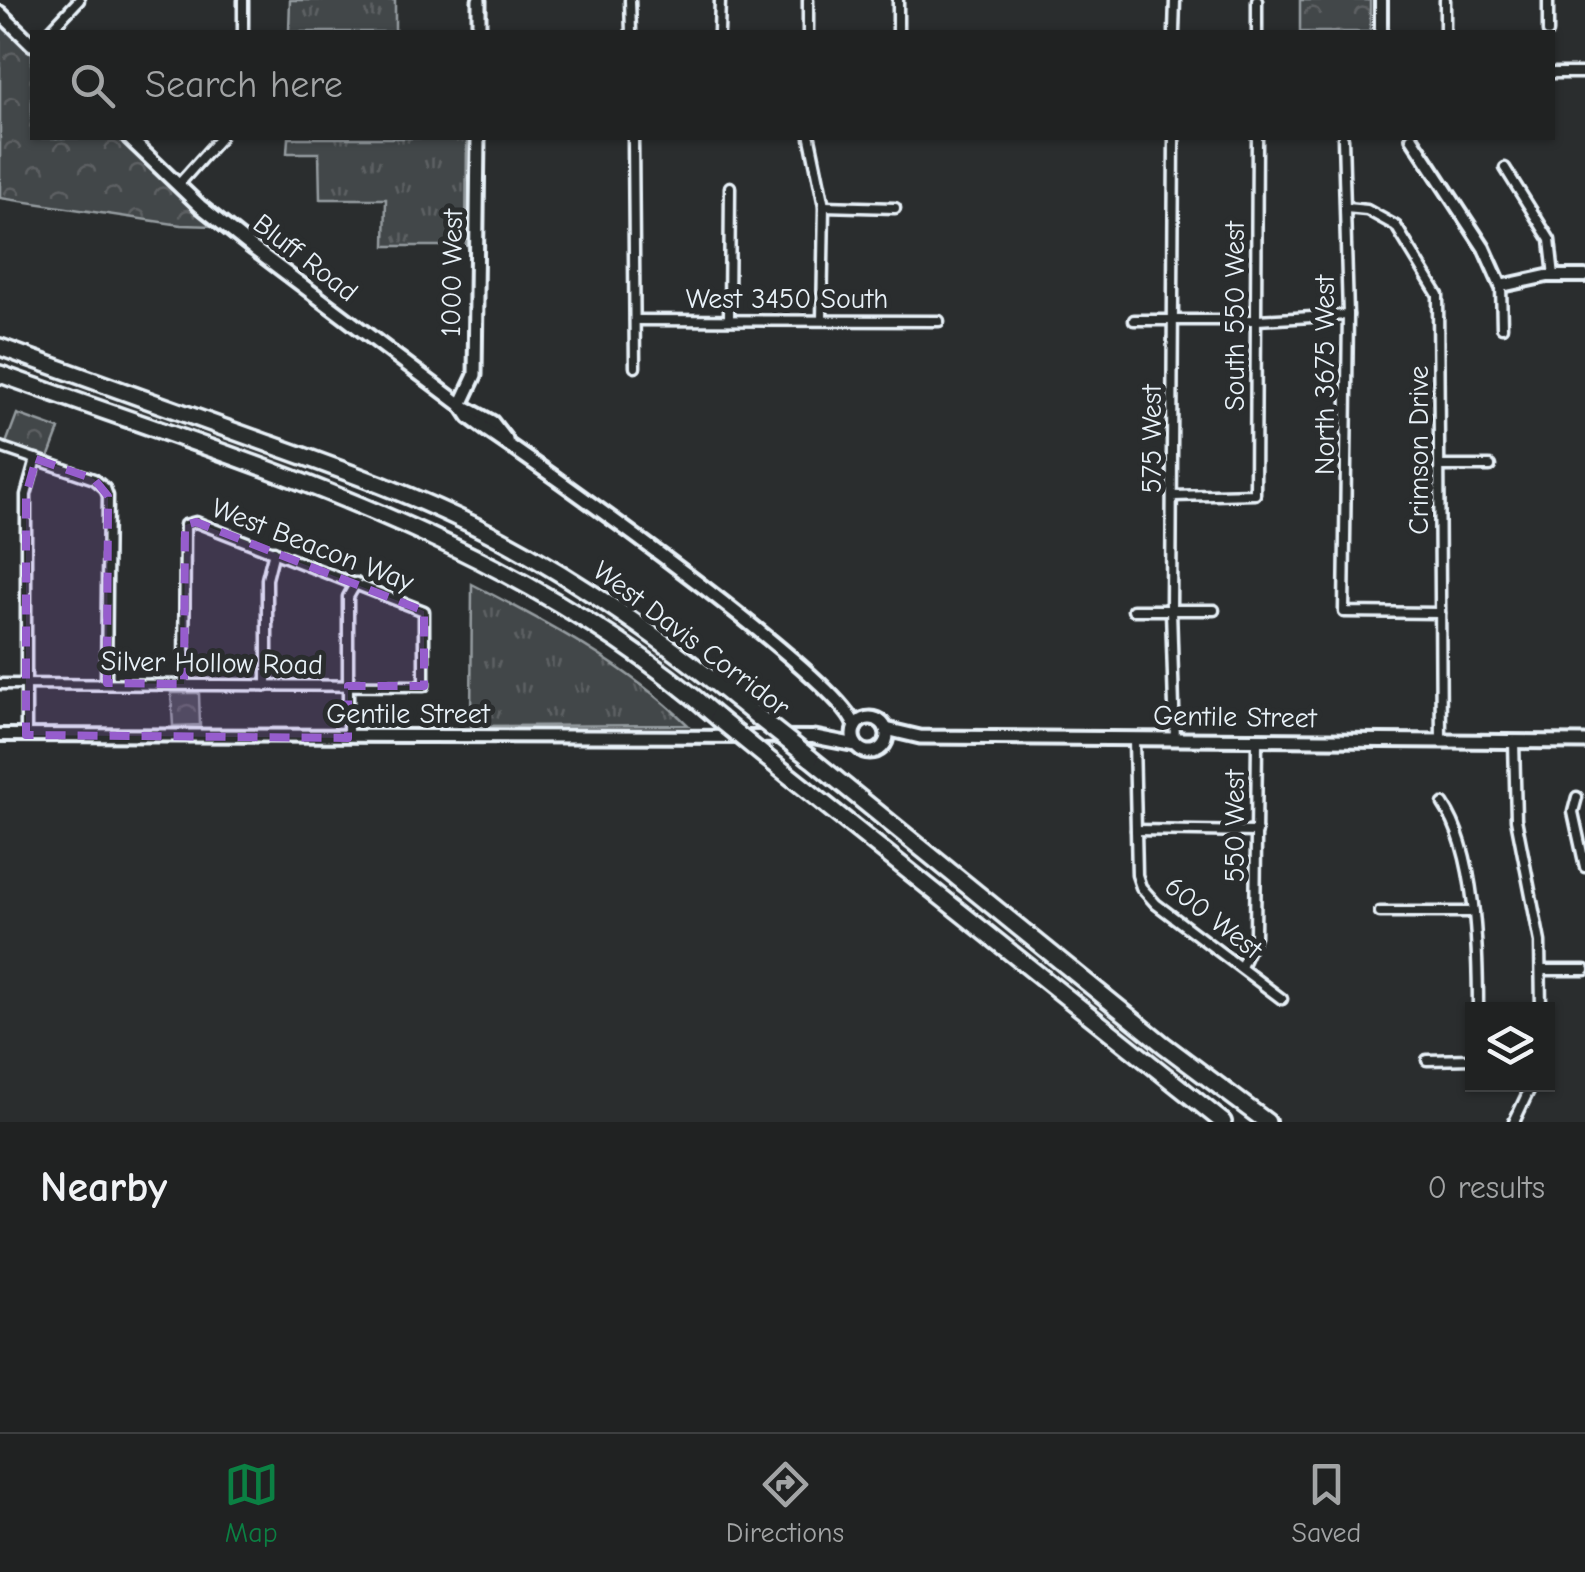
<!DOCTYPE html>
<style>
:root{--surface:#202222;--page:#282a2a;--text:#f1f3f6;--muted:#a2a4a5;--line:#3d3f40;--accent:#0b8043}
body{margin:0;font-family:"Comic Neue",sans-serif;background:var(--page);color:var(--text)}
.controls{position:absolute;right:30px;bottom:30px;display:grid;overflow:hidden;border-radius:0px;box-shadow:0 2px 8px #0004}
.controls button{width:90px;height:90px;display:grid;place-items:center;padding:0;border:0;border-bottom:2px solid var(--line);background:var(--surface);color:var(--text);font:50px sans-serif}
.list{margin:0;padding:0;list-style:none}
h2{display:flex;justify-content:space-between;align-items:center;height:130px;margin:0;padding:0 40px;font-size:42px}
h2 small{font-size:32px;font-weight:400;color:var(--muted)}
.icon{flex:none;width:55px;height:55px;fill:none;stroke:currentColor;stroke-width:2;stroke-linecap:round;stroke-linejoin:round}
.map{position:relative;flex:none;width:1585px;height:1122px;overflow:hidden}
.search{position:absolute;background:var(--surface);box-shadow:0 2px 8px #0004;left:30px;right:30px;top:30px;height:110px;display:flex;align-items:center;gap:25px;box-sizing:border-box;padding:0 35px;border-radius:0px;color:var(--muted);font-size:38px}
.sheet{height:310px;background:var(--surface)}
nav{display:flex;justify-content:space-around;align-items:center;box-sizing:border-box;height:140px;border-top:2px solid var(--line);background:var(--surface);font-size:28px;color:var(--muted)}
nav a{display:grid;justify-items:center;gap:5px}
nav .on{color:var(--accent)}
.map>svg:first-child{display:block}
</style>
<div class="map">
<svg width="1585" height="1122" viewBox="0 0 1585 1122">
<defs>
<pattern id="grass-tufts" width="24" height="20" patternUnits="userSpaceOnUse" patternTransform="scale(2.5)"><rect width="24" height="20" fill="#424648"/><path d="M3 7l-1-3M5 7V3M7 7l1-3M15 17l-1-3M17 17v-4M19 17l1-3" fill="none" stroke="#5d6163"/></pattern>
<pattern id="park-crowns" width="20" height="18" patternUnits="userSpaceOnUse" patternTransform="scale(2.5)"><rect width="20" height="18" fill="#424648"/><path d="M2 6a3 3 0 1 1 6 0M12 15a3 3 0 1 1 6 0" fill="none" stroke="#5d6163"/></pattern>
</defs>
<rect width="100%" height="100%" fill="#2a2d2e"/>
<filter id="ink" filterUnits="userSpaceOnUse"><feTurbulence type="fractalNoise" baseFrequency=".01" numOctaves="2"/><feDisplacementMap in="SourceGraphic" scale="20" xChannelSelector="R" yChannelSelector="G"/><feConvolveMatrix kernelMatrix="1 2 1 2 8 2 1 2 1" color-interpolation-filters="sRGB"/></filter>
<g filter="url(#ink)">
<g fill="url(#grass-tufts)" stroke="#959ca0" stroke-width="2.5">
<polygon points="290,0 395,0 395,32 289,32"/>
<polygon points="288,138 467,138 466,246 385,246 386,199 320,199 319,153 287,153"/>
<path d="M472,584C548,623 627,665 688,725L471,726Z"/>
</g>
<g fill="url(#park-crowns)" stroke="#959ca0" stroke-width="2.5">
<rect x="1300" y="0" width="70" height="32"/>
<polygon points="0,21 32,53 32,138 121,138 213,226 181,225 0,198"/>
<polygon points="17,414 59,429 47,461 5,446"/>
<polygon points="171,693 199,693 200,725 173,726"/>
</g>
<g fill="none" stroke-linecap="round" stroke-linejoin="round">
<defs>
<g id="minor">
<polyline points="243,0 243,32"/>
<polyline points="630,0 631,32"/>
<polyline points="1257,0 1257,32"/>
<polyline points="1445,0 1445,32"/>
<polyline points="49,32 79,0"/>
<polyline points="719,32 720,0"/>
<polyline points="808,32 808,0"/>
<polyline points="898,32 898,0"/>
<polyline points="1174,32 1175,0"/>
<polyline points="1548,32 1548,0"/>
<polyline points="1552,73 1585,73"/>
<polyline points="633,138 635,367"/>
<polyline points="810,138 824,206 822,320"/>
<polyline points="1174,138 1171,610 1175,740"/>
<polyline points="1343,138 1348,315 1344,612 1440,613"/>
<polyline points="1505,168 1550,240 1554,276"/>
<polyline points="178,185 220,138"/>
<polyline points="824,206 895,208"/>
<polyline points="1346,208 1367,210 1396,226 1438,295 1441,742"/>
<polyline points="1501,286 1502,327"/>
<polyline points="729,319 730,187"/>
<polyline points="635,320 939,321"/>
<polyline points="1134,320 1257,320 1348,315"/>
<polyline points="0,447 94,479 105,488 108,496 106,683"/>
<polyline points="1441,466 1490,466"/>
<polyline points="1173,496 1255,494 1257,138"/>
<polyline points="1133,610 1214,610"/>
<polyline points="0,684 424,686 424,611 196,522 185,525 184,684"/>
<polyline points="267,686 267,579 274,551"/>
<polyline points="26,735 26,495 36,459"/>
<polyline points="348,736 348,597 356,583"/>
<polyline points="1134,740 1137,875 1141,887 1156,904 1282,999"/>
<polyline points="1514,742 1516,819 1540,942 1541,1009"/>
<polyline points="1577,797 1573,812 1585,867"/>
<path d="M1443,804C1476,852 1478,952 1478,1009"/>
<polyline points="1136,830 1257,832"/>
<polyline points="1380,912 1474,912"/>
<polyline points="1241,967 1255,936 1257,741"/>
<polyline points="1541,970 1585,970"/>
<polyline points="1427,1060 1472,1059"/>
<polyline points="1514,1122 1532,1084"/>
</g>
<g id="tertiary">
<polyline points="1381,32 1381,0"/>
<polyline points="1412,138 1484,248 1501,286 1547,276 1585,276"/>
<polyline points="0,735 815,737"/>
</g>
<g id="secondary">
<polyline points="479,0 479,32"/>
<polyline points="0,13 32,44"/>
<polyline points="129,138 200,206 254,249 461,405 492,422 506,440"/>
<path d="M461,405L469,417L488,431C543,468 845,681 855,727"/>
<polyline points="461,405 475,375 478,138"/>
<circle cx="870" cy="735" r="17"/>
<polyline points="886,729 920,737 1585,742"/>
<polyline points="815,737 856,745"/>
</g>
<g id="motorway">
<path d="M0,347C88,378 176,410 264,442C340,469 417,496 489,533C587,584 674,648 758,717"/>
<path d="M0,374C250,464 514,538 718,718"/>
<polyline points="767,758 1223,1122"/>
<polyline points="810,758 1164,1045 1267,1122"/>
</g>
</defs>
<use href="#minor" stroke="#e8f1f8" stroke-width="15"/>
<use href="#tertiary" stroke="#e8f1f8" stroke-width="18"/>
<use href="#secondary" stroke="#e8f1f8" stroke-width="19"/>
<use href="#motorway" stroke="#e8f1f8" stroke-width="22"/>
<use href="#minor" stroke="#2a2d2e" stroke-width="8"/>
<use href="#tertiary" stroke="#2a2d2e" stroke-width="10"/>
<use href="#secondary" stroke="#2a2d2e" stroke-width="11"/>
<use href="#motorway" stroke="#2a2d2e" stroke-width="15"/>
<defs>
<g id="motorway-bridge">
<polyline points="758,717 810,758"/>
<polyline points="718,718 767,758"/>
</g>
</defs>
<use href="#motorway-bridge" stroke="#e8f1f8" stroke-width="22" stroke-linecap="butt"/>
<use href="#motorway-bridge" stroke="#2a2d2e" stroke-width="15"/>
</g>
</g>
<path fill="#965dcd" fill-opacity="0.2" stroke="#965dcd" stroke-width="8" stroke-dasharray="20 12" stroke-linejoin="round" d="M36,459L94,479L108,496L107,683L184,684L185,525L196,522L424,611V686H348V738L26,735V495Z"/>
<g text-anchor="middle" stroke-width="10" stroke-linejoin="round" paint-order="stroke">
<g font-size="28" fill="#e8f1f8" stroke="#2a2d2e">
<text transform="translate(306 257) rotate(38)" y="10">Bluff Road</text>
<text transform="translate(451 273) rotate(-89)" y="10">1000 West</text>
<text x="787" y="308">West 3450 South</text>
<text transform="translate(1234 316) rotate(-90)" y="10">South 550 West</text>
<text transform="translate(1324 375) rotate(-90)" y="10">North 3675 West</text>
<text transform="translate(1151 439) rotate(-90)" y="10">575 West</text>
<text transform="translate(1418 450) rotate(-90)" y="10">Crimson Drive</text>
<text transform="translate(313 544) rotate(21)" y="10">West Beacon Way</text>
<text transform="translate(692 638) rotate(37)" y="10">West Davis Corridor</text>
<text transform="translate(212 662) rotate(1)" y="10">Silver Hollow Road</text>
<text x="408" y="723">Gentile Street</text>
<text transform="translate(1235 716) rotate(1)" y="10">Gentile Street</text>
<text transform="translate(1234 826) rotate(-90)" y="10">550 West</text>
<text transform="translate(1214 917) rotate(38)" y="10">600 West</text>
</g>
</g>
</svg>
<div class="controls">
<button><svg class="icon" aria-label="layers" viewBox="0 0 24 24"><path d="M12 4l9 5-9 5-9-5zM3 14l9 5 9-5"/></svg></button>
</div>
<div class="search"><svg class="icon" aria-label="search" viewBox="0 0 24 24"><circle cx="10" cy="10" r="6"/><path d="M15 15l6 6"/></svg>Search here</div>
</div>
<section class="sheet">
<h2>Nearby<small>0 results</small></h2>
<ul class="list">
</ul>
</section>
<nav>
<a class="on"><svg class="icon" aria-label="map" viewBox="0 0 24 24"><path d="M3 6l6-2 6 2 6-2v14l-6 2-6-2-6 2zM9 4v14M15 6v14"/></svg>Map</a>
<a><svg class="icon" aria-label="directions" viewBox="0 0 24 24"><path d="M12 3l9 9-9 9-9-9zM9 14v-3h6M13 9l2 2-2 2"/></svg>Directions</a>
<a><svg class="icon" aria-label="saved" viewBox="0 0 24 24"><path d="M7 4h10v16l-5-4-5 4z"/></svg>Saved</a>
</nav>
